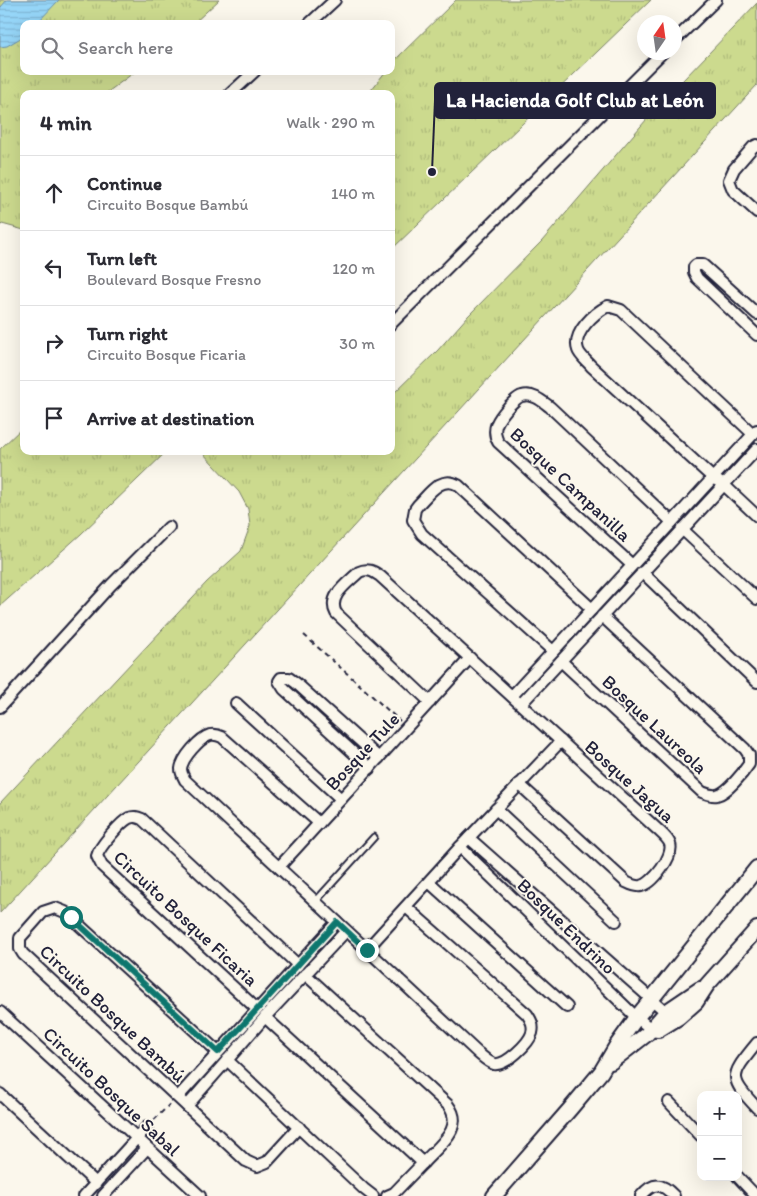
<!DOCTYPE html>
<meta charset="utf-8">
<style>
:root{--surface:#fff;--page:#f2f2f3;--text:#2b2b33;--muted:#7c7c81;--line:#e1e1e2}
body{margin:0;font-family:Itim,sans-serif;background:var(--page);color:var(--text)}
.controls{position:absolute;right:15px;bottom:15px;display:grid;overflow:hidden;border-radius:10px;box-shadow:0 5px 20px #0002}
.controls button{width:45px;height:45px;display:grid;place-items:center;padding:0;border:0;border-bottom:1px solid var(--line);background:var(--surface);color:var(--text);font:25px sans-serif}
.compass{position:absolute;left:637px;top:15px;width:45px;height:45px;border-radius:50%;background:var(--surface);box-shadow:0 5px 20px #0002;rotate:13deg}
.stop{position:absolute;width:15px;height:15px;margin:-11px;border:4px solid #0f766e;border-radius:50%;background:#fff}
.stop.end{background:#0f766e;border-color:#fff;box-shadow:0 1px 5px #0008}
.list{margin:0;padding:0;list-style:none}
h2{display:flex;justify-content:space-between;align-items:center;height:65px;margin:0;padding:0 20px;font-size:21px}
h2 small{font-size:16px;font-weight:400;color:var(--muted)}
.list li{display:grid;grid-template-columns:32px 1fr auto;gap:15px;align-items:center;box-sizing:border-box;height:75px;padding:0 20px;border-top:1px solid var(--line)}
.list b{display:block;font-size:19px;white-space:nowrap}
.list p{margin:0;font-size:16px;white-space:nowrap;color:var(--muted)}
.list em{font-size:16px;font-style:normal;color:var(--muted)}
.icon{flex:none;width:28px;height:28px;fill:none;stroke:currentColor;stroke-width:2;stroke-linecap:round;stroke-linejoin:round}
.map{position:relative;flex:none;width:757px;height:1196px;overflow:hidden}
.search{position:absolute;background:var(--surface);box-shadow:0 5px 20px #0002;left:20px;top:20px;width:375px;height:55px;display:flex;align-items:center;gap:12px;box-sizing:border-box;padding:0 18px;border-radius:10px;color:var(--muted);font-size:19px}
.panel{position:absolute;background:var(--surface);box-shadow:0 5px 20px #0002;left:20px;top:90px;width:375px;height:365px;border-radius:10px}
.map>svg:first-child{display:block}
</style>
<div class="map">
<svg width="757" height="1196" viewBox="0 0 757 1196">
<defs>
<pattern id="grass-tufts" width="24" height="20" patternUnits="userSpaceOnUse" patternTransform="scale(1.25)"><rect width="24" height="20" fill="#ccda8e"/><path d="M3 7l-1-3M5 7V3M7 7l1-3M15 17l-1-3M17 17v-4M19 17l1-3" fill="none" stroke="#afbb7b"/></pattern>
<pattern id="water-rules" width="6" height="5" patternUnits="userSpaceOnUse" patternTransform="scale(1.25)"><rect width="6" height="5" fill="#96d6f8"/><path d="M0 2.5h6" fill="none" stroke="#81b7d6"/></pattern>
</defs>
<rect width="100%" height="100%" fill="#fbf7ec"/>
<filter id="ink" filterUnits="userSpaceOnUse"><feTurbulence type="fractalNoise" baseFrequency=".02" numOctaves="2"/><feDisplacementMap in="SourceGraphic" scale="10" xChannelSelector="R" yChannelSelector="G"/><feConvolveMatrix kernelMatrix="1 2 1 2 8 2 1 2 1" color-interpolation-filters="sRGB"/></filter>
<g filter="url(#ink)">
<g fill="url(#grass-tufts)" stroke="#777e64">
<polygon points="0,0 219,0 193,24 24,24 24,71 136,71 105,94 24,94 24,230 2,224 0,226"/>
<polygon points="456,0 651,0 391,250 391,94 368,94 386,71 391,71 391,65 394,61"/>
<polygon points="757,3 757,85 0,913 0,803 207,582 241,551 250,526 248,509 239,492 201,451 391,451 391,396 438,350 468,316 542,241 659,105"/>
<polygon points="24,426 24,451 167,451 81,534 0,606 0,449"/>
</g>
<polygon fill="url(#water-rules)" stroke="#688eac" points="7,0 59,0 36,24 24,24 24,36 7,46 0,47 0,8"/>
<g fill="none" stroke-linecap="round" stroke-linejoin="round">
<defs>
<polyline id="lane" points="315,902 374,837"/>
<g id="street">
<polyline points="309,24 335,0"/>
<polyline points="674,41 716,0"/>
<polyline points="230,94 255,71"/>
<polyline points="757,145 753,147 734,169 729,180 733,190 757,212"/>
<polyline points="757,314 703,265 696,265 694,267 694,272 697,278 757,335"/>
<polyline points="391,324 663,52"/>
<path d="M753,434L621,310L608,306C594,313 572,333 578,350C580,356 587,361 591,366L713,478L724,485L757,516"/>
<polyline points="682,529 757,599"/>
<path d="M632,565L498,442C490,427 500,417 510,405C514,402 517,397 522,396C533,393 542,401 550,407L672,522"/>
<polyline points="642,572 757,682"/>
<path d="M553,651L422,534L413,520L415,509L418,505C429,494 441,475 458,485L592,609"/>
<path d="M561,661L702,792C707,794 711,796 717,795C727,793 743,773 749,764V755L745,749L602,616"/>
<polyline points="512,696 757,430"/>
<path d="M430,702L336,613C327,596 348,583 359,572C367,568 373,571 380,576L657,829C661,833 668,838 670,844C674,856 653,884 641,886C635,887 630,884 626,882L519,784"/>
<polyline points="236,703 341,799"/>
<polyline points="521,704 757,449"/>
<polyline points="0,707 111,585 169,527"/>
<polyline points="370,768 284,689 279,681 281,678 289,678 296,683 379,758"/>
<polyline points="496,809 616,921"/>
<path d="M319,823L222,737C218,735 215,734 210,735C200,738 182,758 181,769C181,773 183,776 185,780L478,1053C483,1057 488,1062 494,1064C506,1066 529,1043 532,1033C534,1025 531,1020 527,1014L406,907"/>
<polyline points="469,838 666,1012"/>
<polyline points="460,847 635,1016 651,1029"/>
<polyline points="279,867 470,658"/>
<polyline points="429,882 567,1007"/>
<polyline points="367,949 460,847 561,741"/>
<path d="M257,1009L102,866L97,856C99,847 121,822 129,818C134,816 137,817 142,819L298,965"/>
<polyline points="0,1012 200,1196"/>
<path d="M265,1017L423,1163C438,1146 466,1128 448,1105L305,974"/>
<path d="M757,1043C731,1076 727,1076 757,1108"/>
<polyline points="218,1052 65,912 55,908 43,912 20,938 20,949 23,954 246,1161 257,1166 267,1162 299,1127"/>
<polyline points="227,1060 364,1189 373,1196"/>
<polyline points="0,1094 96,1183"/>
<polyline points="178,1097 337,922"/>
<polyline points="669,1102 701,1136"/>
<polyline points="187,1106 265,1017 346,931"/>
<polyline points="738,1177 756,1196"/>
<polyline points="84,1196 147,1127"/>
<polyline points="103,1196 147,1148"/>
<polyline points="387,1196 394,1193 423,1163"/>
<path d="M641,1196C653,1182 661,1182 674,1196"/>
</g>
<g id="secondary">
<polyline points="651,1029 658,1030 679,1017 696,1002 707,985 757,929"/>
<polyline points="611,1062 647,1034 666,1012 700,989"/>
<polyline points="494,1196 570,1109 601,1072 617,1045 637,1017 757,868"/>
</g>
</defs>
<use href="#lane" stroke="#22223b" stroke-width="9"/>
<use href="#street" stroke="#22223b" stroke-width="14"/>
<use href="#secondary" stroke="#22223b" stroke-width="18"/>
<g stroke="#22223b" stroke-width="2" stroke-dasharray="5 4" stroke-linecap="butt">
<polyline points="304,635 400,721"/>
<polyline points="154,1120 170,1104"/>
</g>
<use href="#lane" stroke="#fbf7ec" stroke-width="5"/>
<use href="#street" stroke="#fbf7ec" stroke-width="10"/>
<use href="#secondary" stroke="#fbf7ec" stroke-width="14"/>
</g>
</g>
<g fill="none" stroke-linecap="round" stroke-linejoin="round" filter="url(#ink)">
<polyline stroke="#0f766e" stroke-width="6" points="71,917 218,1052 337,922 367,950"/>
</g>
<g text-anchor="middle" stroke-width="4" stroke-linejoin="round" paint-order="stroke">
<g font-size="19" fill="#22223b" stroke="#fbf7ec">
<text transform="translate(571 484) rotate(43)" y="7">Bosque Campanilla</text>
<text transform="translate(655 724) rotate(43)" y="7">Bosque Laureola</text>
<text transform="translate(362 751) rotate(-47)" y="7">Bosque Tule</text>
<text transform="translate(630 781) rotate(42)" y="7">Bosque Jagua</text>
<text transform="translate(186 918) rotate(43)" y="7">Circuito Bosque Ficaria</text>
<text transform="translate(567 926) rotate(44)" y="7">Bosque Endrino</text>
<text transform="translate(113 1013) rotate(43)" y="7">Circuito Bosque Bambú</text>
<text transform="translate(112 1091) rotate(43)" y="7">Circuito Bosque Sabal</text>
</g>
</g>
<path fill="none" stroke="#22223b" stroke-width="2" d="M432 172L435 100"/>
<circle fill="#22223b" stroke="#fbf7ec" stroke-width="2" cx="432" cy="172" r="5"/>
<rect fill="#22223b" stroke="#22223b" stroke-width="2" x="435" y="83" width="280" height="35" rx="5"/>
<g font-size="20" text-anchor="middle" font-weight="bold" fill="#fff">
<text x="575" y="107">La Hacienda Golf Club at León</text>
</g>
</svg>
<div class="controls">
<button>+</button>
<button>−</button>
</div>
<svg class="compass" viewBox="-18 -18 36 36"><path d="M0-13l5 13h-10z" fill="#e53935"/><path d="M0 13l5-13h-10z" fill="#7c7c81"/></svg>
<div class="stop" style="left:71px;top:917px"></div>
<div class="stop end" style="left:367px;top:950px"></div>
<div class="search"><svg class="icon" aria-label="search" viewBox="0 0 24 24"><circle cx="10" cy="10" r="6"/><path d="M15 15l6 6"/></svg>Search here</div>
<section class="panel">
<h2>4 min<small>Walk · 290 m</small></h2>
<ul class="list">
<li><svg class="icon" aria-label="ahead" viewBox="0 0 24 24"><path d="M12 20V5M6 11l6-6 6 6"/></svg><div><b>Continue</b><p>Circuito Bosque Bambú</p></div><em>140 m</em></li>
<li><svg class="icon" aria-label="left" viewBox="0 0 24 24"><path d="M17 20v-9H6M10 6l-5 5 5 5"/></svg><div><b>Turn left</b><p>Boulevard Bosque Fresno</p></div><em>120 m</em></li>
<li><svg class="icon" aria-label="right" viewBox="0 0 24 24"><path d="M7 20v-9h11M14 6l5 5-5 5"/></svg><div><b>Turn right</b><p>Circuito Bosque Ficaria</p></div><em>30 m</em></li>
<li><svg class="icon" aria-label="arrive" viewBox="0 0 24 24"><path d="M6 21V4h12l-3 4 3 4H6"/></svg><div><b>Arrive at destination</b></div></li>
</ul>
</section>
</div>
